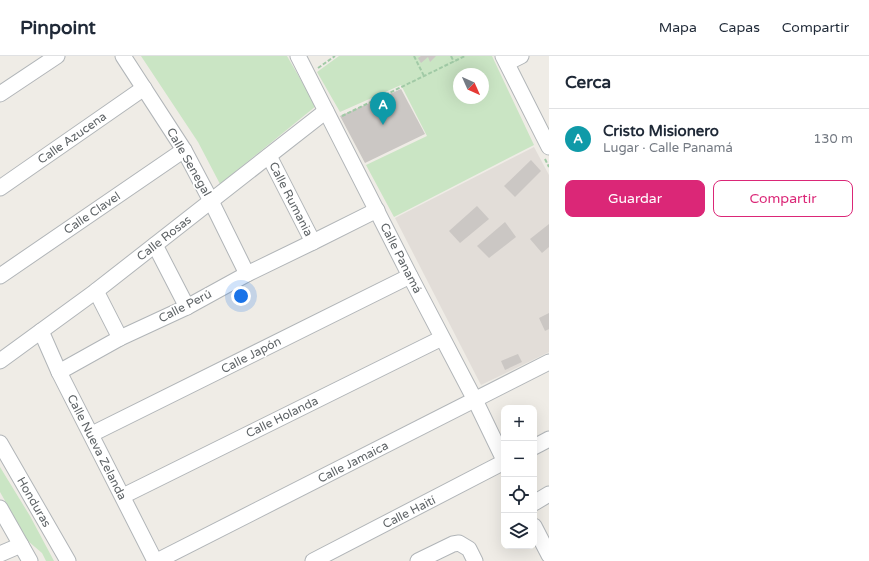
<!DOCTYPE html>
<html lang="es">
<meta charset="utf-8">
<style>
:root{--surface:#fff;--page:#f2f2f3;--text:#1f2937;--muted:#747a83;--line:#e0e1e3;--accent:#db2777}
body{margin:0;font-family:"Varela Round",sans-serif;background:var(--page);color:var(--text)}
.controls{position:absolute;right:12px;bottom:12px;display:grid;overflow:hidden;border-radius:8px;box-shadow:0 4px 16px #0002}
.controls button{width:36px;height:36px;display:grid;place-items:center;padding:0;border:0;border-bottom:1px solid var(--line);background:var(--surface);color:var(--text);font:20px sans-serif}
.compass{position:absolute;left:453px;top:12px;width:36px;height:36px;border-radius:50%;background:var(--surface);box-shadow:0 4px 16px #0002;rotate:135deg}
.you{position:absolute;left:241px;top:240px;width:14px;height:14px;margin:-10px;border:3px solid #fff;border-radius:50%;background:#1a73e8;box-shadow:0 0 0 6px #1a73e833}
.badge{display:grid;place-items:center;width:26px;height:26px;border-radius:50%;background:var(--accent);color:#fff;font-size:13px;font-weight:700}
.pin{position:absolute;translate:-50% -33px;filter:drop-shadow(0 1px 2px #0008)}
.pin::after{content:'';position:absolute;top:21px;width:14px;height:12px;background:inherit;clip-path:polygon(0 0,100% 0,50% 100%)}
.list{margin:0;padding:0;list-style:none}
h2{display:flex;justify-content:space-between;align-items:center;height:52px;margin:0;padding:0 16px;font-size:17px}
h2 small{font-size:13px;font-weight:400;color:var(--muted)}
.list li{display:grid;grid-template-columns:26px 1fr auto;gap:12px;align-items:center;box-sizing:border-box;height:60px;padding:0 16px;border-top:1px solid var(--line)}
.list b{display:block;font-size:15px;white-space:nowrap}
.list p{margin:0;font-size:13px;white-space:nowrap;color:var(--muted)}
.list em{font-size:13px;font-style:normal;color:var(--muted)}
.actions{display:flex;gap:8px;padding:12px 16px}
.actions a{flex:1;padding:9px 0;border:1px solid var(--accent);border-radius:8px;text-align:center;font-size:14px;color:var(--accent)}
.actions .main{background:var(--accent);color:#fff}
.icon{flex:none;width:22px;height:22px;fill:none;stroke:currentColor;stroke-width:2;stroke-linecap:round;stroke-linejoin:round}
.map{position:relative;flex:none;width:549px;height:505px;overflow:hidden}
header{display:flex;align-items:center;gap:24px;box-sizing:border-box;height:56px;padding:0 20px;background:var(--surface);border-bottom:1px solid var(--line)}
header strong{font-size:19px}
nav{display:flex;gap:22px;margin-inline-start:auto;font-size:14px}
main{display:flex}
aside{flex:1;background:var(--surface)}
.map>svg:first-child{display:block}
</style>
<header>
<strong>Pinpoint</strong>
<nav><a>Mapa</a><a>Capas</a><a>Compartir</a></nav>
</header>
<main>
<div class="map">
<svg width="549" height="505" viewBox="0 0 549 505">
<rect width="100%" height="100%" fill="#efece6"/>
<polygon fill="#e2ddd8" points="534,91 549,119 549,296 481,329 395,162"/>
<g fill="#cae5c4" fill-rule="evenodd">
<polygon points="141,0 287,0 316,50 220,128 198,86"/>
<path d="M339,0H492L534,89L394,161L366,109L427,80L401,29L340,56L317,16ZM459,18H483V42H459Z"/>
<polygon points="0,411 30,460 54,505 46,505 42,497 28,485 0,436"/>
</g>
<g fill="#cbc7c4">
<polygon points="421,0 436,0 430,6 428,1 421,7 418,2"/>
<polygon points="401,33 425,78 365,107 340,60"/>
<polygon points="531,104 541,115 515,141 504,130"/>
<polygon points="477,150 489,163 460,187 449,175"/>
<polygon points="505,166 516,181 489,202 477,190"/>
<polygon points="549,168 549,191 542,197 530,183"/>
<polygon points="549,257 549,273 545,275 539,262"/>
<polygon points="518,298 522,306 505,314 501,305"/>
</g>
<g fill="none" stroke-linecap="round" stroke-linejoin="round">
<defs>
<g id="minor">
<polyline points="123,0 184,94 211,145 247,218"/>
<polyline points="298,0 410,220 475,344 504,404"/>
<polyline points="503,0 549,91"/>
<polyline points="507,7 521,0"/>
<polyline points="0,38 57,0"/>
<polyline points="269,100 313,186"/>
<polyline points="0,132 144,32"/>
<polyline points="155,189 187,251"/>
<polyline points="0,220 184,94"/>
<polyline points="96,235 120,282"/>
<polyline points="41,275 59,316 155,505"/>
<polyline points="0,305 96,235 326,55"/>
<polyline points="59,316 120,282 187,251 247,218 313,186 377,154"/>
<polyline points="92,378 410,220"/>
<polyline points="0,387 68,505"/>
<polyline points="534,391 549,383"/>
<polyline points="123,440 442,282"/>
<polyline points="534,447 549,438"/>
<polyline points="0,452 30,505"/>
<polyline points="534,470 549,499"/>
<polyline points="0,498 21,489"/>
<polyline points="157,505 549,306"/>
<polyline points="313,505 504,406"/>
<polyline points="418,505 453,488 459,487 469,493 475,505"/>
</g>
</defs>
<use href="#minor" stroke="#b1b5b8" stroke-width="17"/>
<g stroke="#a1caa6" stroke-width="2" stroke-dasharray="4 2" stroke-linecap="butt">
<polyline points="414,0 424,20"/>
<polyline points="451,0 454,6"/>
<polyline points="318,12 335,0"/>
<polyline points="342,60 465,0"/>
<polyline points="545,103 549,111"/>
</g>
<use href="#minor" stroke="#fff" stroke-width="15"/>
</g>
<g text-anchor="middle" stroke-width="3.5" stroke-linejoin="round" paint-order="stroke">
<g font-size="12" fill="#5e6366" stroke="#fff">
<text transform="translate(72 82) rotate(-35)" y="4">Calle Azucena</text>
<text transform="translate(189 106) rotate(60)" y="4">Calle Senegal</text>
<text transform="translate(291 143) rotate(63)" y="4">Calle Rumania</text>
<text transform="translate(92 157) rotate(-34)" y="4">Calle Clavel</text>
<text transform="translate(164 182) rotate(-38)" y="4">Calle Rosas</text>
<text transform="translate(401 202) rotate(63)" y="4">Calle Panamá</text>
<text transform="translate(185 250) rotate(-27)" y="4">Calle Perú</text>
<text transform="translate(251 299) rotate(-27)" y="4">Calle Japón</text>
<text transform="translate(282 361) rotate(-26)" y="4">Calle Holanda</text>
<text transform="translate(97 391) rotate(63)" y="4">Calle Nueva Zelanda</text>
<text transform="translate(353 406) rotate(-27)" y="4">Calle Jamaica</text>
<text transform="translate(34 446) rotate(60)" y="4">Honduras</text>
<text transform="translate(409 456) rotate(-27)" y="4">Calle Haití</text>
</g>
</g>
</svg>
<div class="controls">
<button>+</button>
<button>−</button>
<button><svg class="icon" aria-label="locate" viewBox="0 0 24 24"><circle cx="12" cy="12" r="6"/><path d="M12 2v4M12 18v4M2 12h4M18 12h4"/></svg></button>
<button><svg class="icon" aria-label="layers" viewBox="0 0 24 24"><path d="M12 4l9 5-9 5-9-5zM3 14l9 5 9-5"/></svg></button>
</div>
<svg class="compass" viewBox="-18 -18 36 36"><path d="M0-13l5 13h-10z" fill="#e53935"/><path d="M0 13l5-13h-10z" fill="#747a83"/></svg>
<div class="you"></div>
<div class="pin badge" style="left:383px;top:69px;background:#0f9aa8">A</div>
</div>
<aside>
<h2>Cerca<small></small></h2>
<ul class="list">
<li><span class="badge" style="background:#0f9aa8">A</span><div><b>Cristo Misionero</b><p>Lugar · Calle Panamá</p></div><em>130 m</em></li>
</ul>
<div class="actions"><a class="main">Guardar</a><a>Compartir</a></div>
</aside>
</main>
